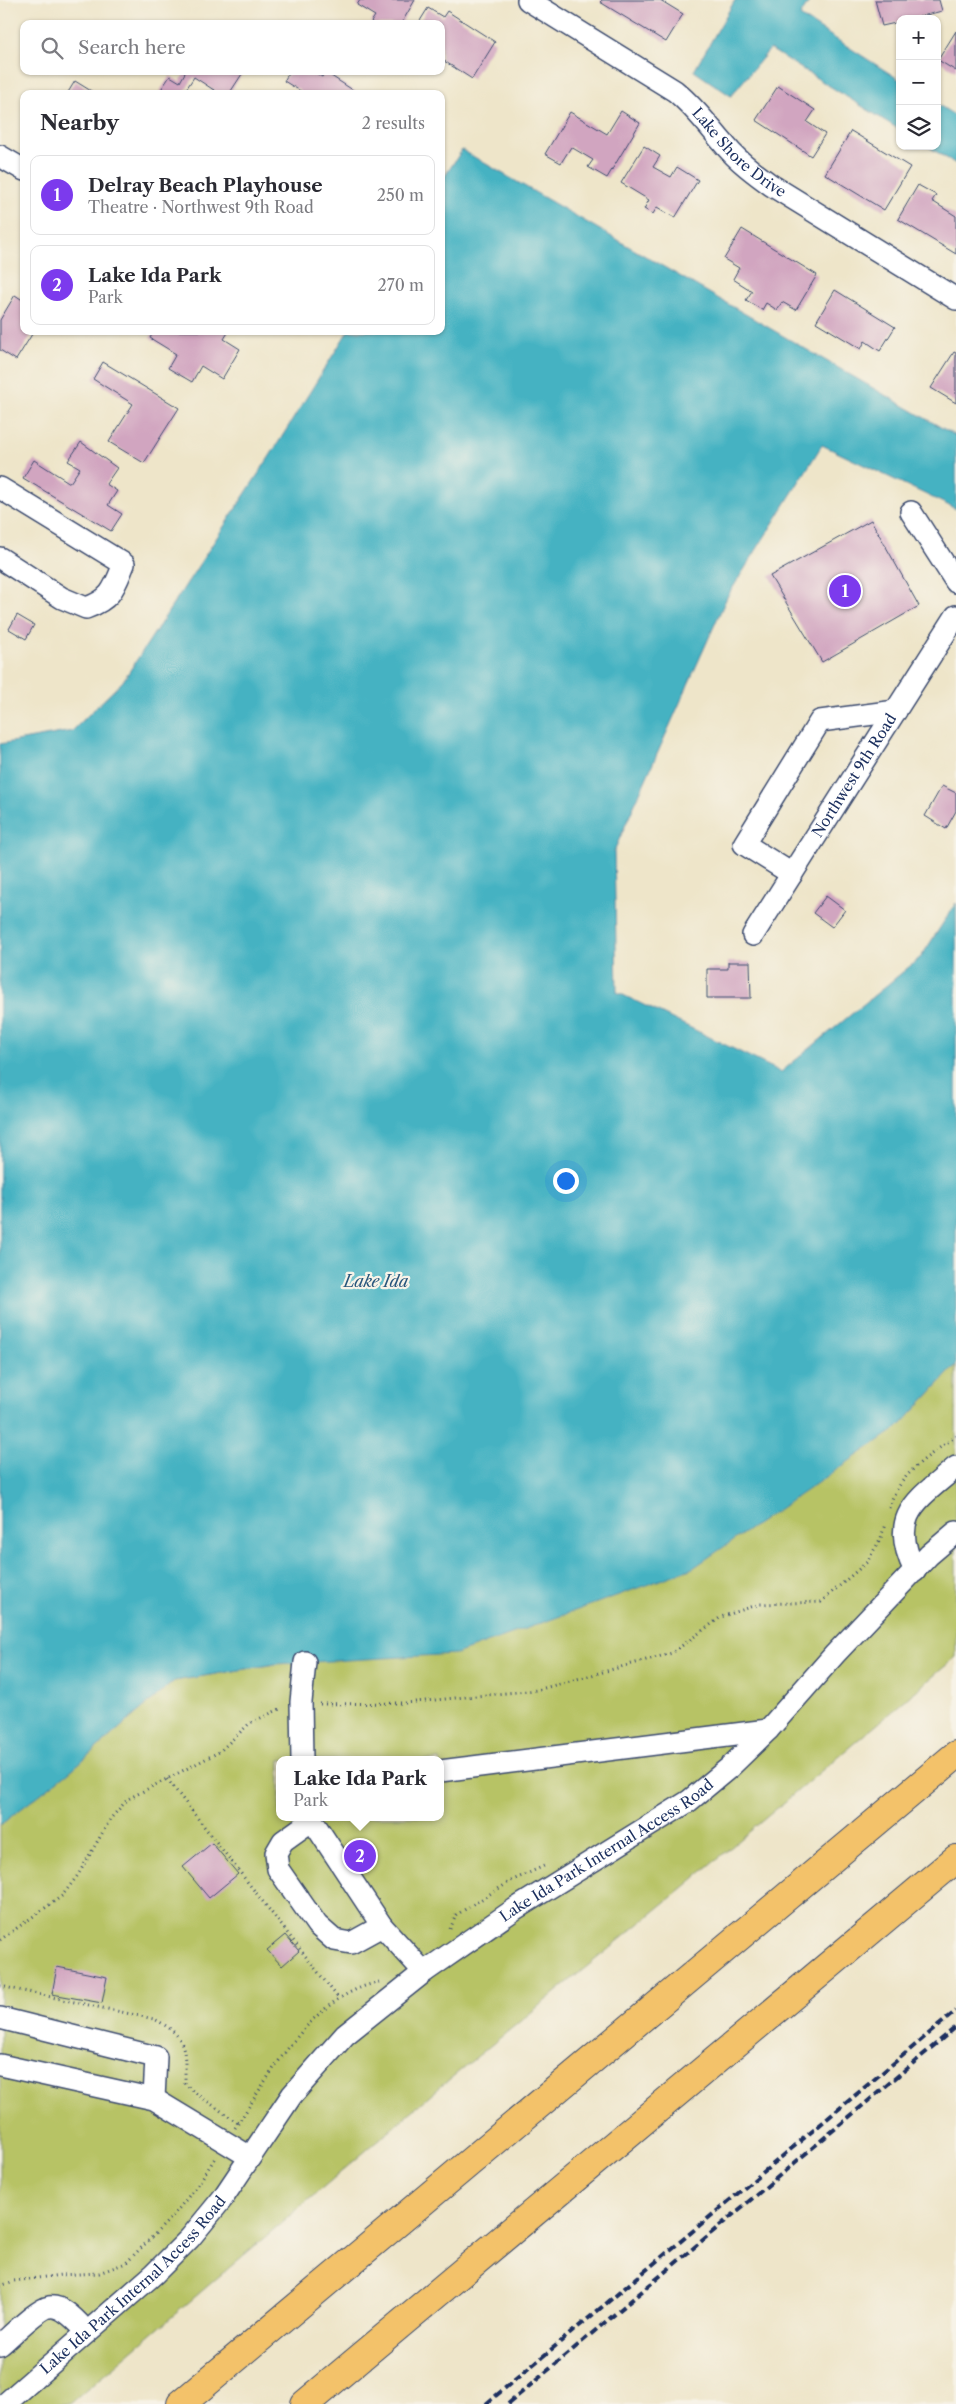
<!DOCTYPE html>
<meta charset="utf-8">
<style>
:root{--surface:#fff;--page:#f7f7f7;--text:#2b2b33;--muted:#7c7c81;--line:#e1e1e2;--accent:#7c3aed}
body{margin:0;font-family:"Libre Caslon Text",serif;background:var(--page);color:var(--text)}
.controls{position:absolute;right:15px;top:15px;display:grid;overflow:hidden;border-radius:10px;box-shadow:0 1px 4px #0004}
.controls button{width:45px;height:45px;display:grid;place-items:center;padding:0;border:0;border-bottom:1px solid var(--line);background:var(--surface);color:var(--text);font:25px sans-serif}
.you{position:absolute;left:565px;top:1180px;width:18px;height:18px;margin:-12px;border:4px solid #fff;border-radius:50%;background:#1a73e8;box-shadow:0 0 0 8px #1a73e833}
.badge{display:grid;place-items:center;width:32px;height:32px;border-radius:50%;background:var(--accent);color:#fff;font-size:16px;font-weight:700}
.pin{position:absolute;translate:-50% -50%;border:2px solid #fff;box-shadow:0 1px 5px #0006}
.popup{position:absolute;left:276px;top:1756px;width:168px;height:65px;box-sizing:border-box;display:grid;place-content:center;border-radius:10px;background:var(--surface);filter:drop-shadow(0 1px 4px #0005);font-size:16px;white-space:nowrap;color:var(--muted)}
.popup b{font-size:19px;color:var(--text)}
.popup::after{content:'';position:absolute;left:50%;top:100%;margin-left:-10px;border:10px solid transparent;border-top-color:var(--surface)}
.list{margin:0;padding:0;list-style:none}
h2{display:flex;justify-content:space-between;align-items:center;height:65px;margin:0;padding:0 20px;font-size:21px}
h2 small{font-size:16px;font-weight:400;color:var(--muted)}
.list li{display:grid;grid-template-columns:32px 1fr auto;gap:15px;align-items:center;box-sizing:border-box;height:80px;margin:0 10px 10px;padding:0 10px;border:1px solid var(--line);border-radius:10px}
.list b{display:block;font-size:19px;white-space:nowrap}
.list p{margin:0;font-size:16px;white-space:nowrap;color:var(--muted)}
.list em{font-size:16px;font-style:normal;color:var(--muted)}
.icon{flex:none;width:28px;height:28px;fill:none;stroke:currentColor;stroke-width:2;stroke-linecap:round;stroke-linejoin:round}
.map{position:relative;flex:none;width:956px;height:2404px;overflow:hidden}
.search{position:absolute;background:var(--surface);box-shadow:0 1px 4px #0004;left:20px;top:20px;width:425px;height:55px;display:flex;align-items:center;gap:12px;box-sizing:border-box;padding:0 18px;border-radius:10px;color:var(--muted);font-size:19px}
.panel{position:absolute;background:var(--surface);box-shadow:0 1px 4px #0004;left:20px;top:90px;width:425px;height:245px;border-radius:10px}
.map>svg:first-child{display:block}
</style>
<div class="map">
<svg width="956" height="2404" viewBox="0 0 956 2404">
<rect width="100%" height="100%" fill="#f7f3e8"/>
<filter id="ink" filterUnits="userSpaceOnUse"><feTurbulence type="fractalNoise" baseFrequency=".02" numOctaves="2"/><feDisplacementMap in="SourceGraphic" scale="10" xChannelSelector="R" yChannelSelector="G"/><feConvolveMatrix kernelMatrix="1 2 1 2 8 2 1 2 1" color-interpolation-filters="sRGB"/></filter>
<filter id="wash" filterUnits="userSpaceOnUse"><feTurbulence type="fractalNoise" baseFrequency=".0096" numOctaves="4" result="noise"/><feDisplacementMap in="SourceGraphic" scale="20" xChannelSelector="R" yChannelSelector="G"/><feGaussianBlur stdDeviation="1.12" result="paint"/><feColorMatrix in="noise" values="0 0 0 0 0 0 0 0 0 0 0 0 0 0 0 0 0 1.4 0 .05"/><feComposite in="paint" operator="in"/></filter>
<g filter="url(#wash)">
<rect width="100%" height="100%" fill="#eee5c9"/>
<path fill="#b7c365" stroke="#697962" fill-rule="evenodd" d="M956,1365V1657L684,1887L445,2083L70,2404H0V1825L69,1772L174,1681L275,1664L899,1427ZM280,1760H440V1817H280Z"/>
<g fill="#45b2c2" stroke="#307090">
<polygon points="735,0 810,0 800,16 900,80 900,130 770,49 731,96 694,71"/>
<polygon points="937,104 956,116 956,164 927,146 937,146"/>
<polygon points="462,150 956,436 956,509 822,445 727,597 614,851 617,992 781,1072 921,957 956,903 956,1365 899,1427 693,1568 456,1654 275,1664 174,1681 69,1772 0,1825 0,744 72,731 123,681 268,459 348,331 441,331 441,182"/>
</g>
<g id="blocks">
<g fill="#d1a5c0">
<polygon points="360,0 415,0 401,24 374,24 371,22 375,16 357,5"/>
<polygon points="602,0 660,0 683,14 666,42 600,2"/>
<polygon points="875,0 939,0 942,11 910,19 900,19 900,22 882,26"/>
<polygon points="428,8 443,17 447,11 495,42 472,79 441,59 441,24 418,24"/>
<polygon points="956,31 956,71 938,60"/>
<polygon points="186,71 244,71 229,94 220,94 194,77 183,94 158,94 170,76 180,82"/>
<polygon points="290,71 313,71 322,77 325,72 359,94 301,94 302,92 284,81"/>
<polygon points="75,81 96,94 67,94"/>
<polygon points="778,86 815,110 807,122 825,134 811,156 756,120"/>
<polygon points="621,111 640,123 607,178 588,167 593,160 571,147 561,163 545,154 570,112 607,134"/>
<polygon points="851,131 910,167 884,210 825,174"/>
<polygon points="644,146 660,156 653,167 671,177 677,167 698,180 675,218 657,207 653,214 644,209 649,200 621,183"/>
<polygon points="918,185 936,195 932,201 956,216 956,254 898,219"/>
<polygon points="742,229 817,275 796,310 782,302 777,310 766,303 762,310 746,300 752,291 733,279 739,268 724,259"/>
<polygon points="835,290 895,327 880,351 865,341 861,349 816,322"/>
<polygon points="15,295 24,301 24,331 34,331 16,360 0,350 0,320"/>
<polygon points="154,331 229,331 224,339 240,349 222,379 201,366 192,382 168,368 176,354 150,338"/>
<polygon points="954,352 956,353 956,403 931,388"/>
<polygon points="103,362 179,408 144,463 109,442 133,404 93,379"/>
<polygon points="81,442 117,468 106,484 117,491 108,505 122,514 111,531 23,478 34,460 70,483 80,468 68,461"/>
<polygon points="871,520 919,606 822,662 770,576"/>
<polygon points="17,615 34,625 26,639 9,629"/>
<polygon points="942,786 956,793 956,811 946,829 925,816"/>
<polygon points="826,896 845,910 832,927 813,913"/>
<polygon points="728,962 750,962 751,998 707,998 707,969 728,969"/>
<polygon points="212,1843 238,1874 209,1898 183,1867"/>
<polygon points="285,1935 299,1951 282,1966 267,1950"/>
<polygon points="57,1967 107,1977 102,2003 52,1994"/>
</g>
</g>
</g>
<g filter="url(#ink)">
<use href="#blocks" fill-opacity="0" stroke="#3b4a6e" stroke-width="1"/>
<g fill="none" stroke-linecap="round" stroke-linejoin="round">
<defs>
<g id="minor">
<path id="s1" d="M528,0L675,91C699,111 711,130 731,152C743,165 757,175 771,185L956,299"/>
<polyline points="0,156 24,170"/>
<path d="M0,488L124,564C114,588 112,599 86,608L62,598L0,558"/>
<polyline points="911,512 956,582"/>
<polyline points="792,874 744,844 820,721 896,711"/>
<path id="s2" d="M753,935L956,616"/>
<path d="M915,1571C887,1515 918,1500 956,1467"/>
<polyline points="302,1760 301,1702 305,1662"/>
<polyline points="440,1771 768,1730"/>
<polyline points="310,1817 382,1926 424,1972"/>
<polyline points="311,1821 283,1841 276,1853 278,1869 317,1925 334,1940 351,1943 382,1926"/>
<polyline points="0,2018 156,2057 154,2099"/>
<polyline points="0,2065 154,2099 250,2157"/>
<path d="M0,2345C10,2337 37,2309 49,2307C64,2305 78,2323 87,2332"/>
<path id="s3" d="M5,2404L154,2274L190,2238L222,2199L292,2095L345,2035L424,1972L515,1909L689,1801L730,1767L768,1730L835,1654L929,1555L956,1532"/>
</g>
<g id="highway">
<polyline points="181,2404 956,1755"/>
<polyline points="305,2404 956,1859"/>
</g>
</defs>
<use href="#minor" stroke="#3b4a6e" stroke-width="24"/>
<use href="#highway" stroke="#3b4a6e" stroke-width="30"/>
<g stroke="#3b4a6e" stroke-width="3" stroke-dasharray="1 4" stroke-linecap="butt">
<path d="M889,1508C899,1473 928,1457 956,1436"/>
<polyline points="320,1704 405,1703 537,1690 672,1653 721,1617 760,1604 821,1602 867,1562 881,1538 885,1524"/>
<polyline points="167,1779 339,1999"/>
<polyline points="450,1929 456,1915 511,1881 544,1866"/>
<polyline points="0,1940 62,1896 78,1875 111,1818 128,1799 219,1752 250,1723 282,1708"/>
<path d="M0,1986L154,2019C188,2036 185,2050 185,2083L190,2089L238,2123"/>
<path d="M235,2128C272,2073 309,1997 379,1982"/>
<polyline points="0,2286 14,2281 61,2275 99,2273 126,2263 171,2218 197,2186 215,2158"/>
</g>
<use href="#minor" stroke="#fff" stroke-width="21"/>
<use href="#highway" stroke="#f3c26a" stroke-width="28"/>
<g stroke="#1b2f5e" stroke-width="4" stroke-dasharray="8 4" stroke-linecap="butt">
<polyline points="486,2404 956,2011"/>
<polyline points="508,2404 956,2027"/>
</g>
</g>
</g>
<g text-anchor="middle" stroke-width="4.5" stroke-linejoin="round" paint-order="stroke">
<g font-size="15" fill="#1b2f5e" stroke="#f7f3e8">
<text dy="5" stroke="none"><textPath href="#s1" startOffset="262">Lake Shore Drive</textPath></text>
<text dy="5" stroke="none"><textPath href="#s2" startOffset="189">Northwest 9th Road</textPath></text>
<text dy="5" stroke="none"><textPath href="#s3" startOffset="825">Lake Ida Park Internal Access Road</textPath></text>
<text dy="5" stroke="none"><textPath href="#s3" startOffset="175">Lake Ida Park Internal Access Road</textPath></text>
</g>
<g font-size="16" font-style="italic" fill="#28567c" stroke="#f7f3e8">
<text x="376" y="1287">Lake Ida</text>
</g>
</g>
</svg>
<div class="controls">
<button>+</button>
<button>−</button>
<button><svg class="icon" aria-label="layers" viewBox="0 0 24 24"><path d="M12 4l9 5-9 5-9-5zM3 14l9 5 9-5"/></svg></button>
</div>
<div class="you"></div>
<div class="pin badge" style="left:845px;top:591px">1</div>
<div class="pin badge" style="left:360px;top:1856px">2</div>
<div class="popup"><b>Lake Ida Park</b>Park</div>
<div class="search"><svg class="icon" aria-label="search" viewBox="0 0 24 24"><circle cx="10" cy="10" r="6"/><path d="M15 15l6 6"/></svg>Search here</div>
<section class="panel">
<h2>Nearby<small>2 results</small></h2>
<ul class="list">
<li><span class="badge">1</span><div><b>Delray Beach Playhouse</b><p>Theatre · Northwest 9th Road</p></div><em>250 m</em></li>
<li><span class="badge">2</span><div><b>Lake Ida Park</b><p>Park</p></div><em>270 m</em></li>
</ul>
</section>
</div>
